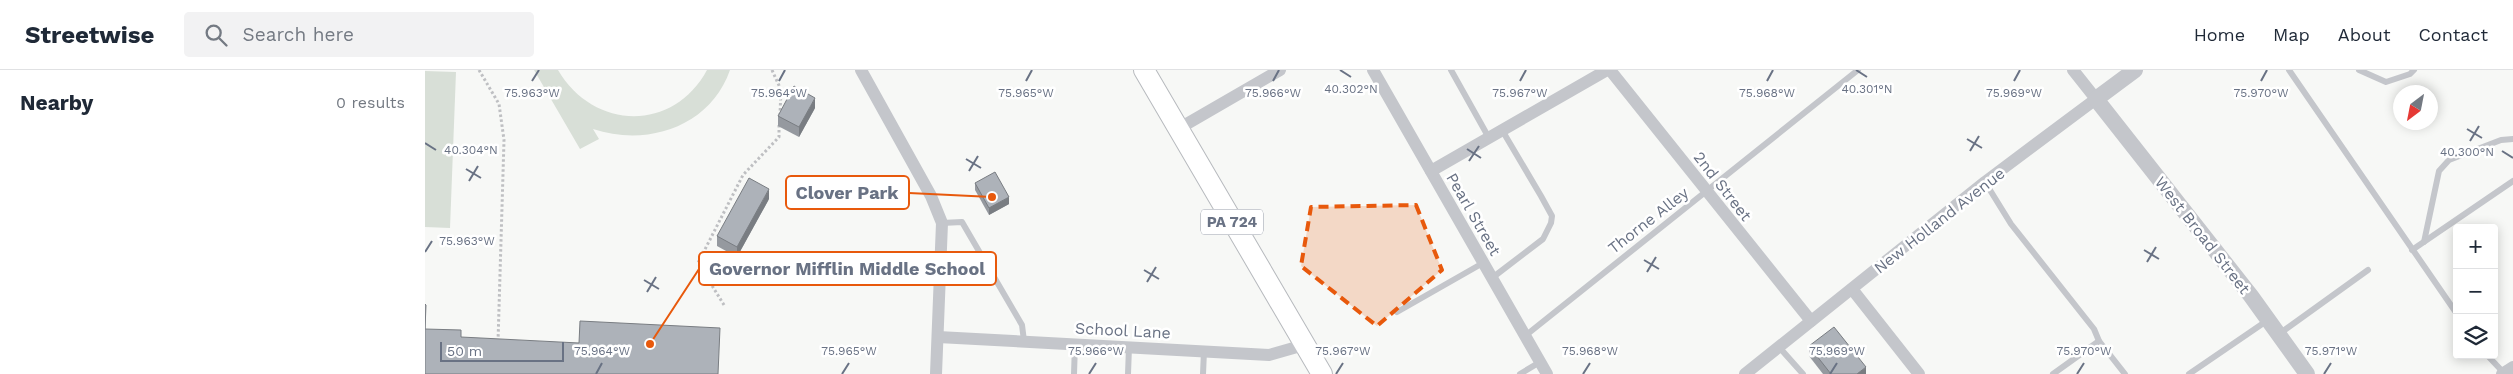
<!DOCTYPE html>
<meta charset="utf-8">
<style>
:root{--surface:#fff;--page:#f2f2f3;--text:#1f2937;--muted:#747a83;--line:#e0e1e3}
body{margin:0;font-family:"Work Sans",sans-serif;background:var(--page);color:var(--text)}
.controls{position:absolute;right:15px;bottom:15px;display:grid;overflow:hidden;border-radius:5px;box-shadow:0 2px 12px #0003}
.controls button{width:45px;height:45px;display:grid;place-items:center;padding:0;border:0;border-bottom:1px solid var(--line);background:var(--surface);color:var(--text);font:25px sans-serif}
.compass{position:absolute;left:1968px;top:15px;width:45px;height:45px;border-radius:50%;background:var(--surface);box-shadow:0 2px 12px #0003;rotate:212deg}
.scale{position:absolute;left:15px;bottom:12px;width:124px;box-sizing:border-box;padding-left:5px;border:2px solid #697284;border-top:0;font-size:14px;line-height:18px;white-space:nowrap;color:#697284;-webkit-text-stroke:4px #fff;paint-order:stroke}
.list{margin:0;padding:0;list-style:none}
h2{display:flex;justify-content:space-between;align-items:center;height:65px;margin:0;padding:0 20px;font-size:21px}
h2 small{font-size:16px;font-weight:400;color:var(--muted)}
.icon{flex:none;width:28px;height:28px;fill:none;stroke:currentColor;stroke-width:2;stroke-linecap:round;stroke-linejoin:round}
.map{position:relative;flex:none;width:2088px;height:304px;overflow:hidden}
header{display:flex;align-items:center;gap:30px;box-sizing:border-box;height:70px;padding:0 25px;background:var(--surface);border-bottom:1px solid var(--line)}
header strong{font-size:24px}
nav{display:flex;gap:28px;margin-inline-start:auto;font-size:18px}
.search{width:350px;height:45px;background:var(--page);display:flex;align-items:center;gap:12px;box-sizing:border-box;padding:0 18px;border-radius:5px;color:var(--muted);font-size:19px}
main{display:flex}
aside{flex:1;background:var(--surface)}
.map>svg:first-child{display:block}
</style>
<header>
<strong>Streetwise</strong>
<div class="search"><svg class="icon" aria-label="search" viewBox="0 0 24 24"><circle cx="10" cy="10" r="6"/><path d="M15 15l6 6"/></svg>Search here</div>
<nav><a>Home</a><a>Map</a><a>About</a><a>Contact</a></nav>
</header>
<main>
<aside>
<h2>Nearby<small>0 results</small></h2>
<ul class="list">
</ul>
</aside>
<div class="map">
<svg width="2088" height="304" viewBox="0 0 2088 304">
<rect width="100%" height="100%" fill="#f7f8f6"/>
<g fill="#d8dfd7">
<path d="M109,0H133C168,60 248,63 282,0H305C285,57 222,77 168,59L174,69L155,79Z"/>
<polygon points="0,1 31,2 25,158 0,157"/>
</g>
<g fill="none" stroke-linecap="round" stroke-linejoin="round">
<defs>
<polyline id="primary" points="719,0 897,304"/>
</defs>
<use href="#primary" stroke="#b7babe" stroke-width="22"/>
<g stroke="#bebfc2" stroke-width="3" stroke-dasharray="2.5 2.5" stroke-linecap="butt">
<polyline points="54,0 74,34 79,70 73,272"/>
<polyline points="347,0 356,20 355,44"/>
<polyline points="299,235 273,193 318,105 354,67 354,53"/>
</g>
<g stroke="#c4c6cb" stroke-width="6">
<polyline points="1026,0 1064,68"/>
<polyline points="1864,0 2032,244"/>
<polyline points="1934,0 1961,12 1985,4 1989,0"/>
<polyline points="1560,112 1586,154 1669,259 1674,271 1700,304"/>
<polyline points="517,153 537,152 597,255 599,271"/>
<polyline points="1999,172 2014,101 2024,90 2076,70 2088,69"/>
<polyline points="1987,180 2088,111"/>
<polyline points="1067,208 1118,169 1126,153 1127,146 1116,126 1077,60"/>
<polyline points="972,242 1058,193"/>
<polyline points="1854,264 1943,200"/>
<polyline points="1100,266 1433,0"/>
<polyline points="1354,277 1378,304"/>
<polyline points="2062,285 2079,303"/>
<polyline points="649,304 650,274"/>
<polyline points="703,304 704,277"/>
<polyline points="778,304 779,281"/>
<polyline points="1095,304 1115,292"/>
<polyline points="1628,304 1674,271"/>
<polyline points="1764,304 1843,250"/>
</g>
<g stroke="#c4c6cb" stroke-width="12">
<polyline points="436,0 506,126 517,153 511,304"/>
<polyline points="948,0 1122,304"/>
<polyline points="1185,0 1386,251"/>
<polyline points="753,59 855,0"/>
<polyline points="1006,101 1182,0"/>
<polyline points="1427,219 1494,304"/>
<polyline points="513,267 844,285 879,275"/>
<polyline points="1320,304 1560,112 1671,29 1648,0"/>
<polyline points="2077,304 2088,297"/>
</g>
<polyline stroke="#c4c6cb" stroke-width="16" points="1710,0 1671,29 1826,226 1882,304"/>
<use href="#primary" stroke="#fff" stroke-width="20"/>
</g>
<g fill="#95999f">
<polygon points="390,38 374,67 353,56 353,46"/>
<polygon points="550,113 584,134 564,145 550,120"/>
<polygon points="344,129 312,187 292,176 292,166"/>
<polygon points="1384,276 1441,304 1398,304 1384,286"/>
</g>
<g fill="#797d82">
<polygon points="390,28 390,38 374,67 374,57"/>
<polygon points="344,119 344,129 312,187 312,177"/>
<polygon points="584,127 584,134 564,145 564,138"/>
<polygon points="1441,297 1441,304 1432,304"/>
</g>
<g fill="#adb2b9" stroke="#797d82">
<polygon points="369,16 390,28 374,57 353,46"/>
<polygon points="570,102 584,127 564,138 550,113"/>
<polygon points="324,108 344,119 312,177 292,166"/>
<polygon points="0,234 1,235 0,259 36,260 36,267 154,273 155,251 295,258 293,304 0,304"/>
<polygon points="1409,257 1441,297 1432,304 1406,304 1384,276"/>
</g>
<path fill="#e8590c" fill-opacity="0.2" stroke="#e8590c" stroke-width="4" stroke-dasharray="10 6" stroke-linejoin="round" d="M991,135L1017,200L952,256L876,196L886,137Z"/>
<path fill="none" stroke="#697284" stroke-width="2" d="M915,0L926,7M1431,0L1442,7M107,11L114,0M354,11L360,0M601,11L607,0M848,11L854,0M1095,11L1101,0M1342,11L1348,0M1589,11L1595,0M1836,11L1842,0M2042,59L2057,68M1542,69L1557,78M2045,71L2054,56M0,73L11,80M1042,79L1056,88M1545,81L1554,66M2077,81L2088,88M541,89L556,98M1044,91L1054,76M41,99L56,108M544,101L553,86M44,111L53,96M1719,180L1734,189M0,182L7,171M1219,190L1234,199M1722,192L1731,177M719,200L734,209M1222,202L1231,187M219,210L234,219M722,212L731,197M222,222L231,207M171,304L177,293M417,304L424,293M664,304L671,293M911,304L918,293M1158,304L1165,293M1405,304L1412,293M1652,304L1659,293M1899,304L1906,293"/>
<g text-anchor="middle" stroke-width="5" stroke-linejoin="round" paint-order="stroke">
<rect fill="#fff" stroke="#969ca9" stroke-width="1" x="776" y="139.5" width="62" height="25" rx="4"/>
<g font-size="15" font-weight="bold" fill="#697284">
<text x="807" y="157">PA 724</text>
</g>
<g font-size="16" fill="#697284" stroke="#fff">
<text transform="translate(1298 116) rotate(52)" y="6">2nd Street</text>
<text transform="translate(1049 144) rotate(60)" y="6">Pearl Street</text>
<text transform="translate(1223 150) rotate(-38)" y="6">Thorne Alley</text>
<text transform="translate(1514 150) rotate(-38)" y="6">New Holland Avenue</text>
<text transform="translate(1778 165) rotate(52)" y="6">West Broad Street</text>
<text transform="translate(698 260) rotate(3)" y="6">School Lane</text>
</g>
</g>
<g font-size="12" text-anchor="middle" fill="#697284" stroke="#fff" stroke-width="5" stroke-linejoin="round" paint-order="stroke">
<text x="926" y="23">40.302°N</text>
<text x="1442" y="23">40.301°N</text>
<text x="107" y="27">75.963°W</text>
<text x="354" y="27">75.964°W</text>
<text x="601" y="27">75.965°W</text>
<text x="848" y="27">75.966°W</text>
<text x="1095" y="27">75.967°W</text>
<text x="1342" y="27">75.968°W</text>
<text x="1589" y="27">75.969°W</text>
<text x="1836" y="27">75.970°W</text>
<text x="46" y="84">40.304°N</text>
<text x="2042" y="86">40.300°N</text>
<text x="42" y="175">75.963°W</text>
<text x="177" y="285">75.964°W</text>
<text x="424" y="285">75.965°W</text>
<text x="671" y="285">75.966°W</text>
<text x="918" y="285">75.967°W</text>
<text x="1165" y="285">75.968°W</text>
<text x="1412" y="285">75.969°W</text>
<text x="1659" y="285">75.970°W</text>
<text x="1906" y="285">75.971°W</text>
</g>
<path fill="none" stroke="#e8590c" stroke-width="2" d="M567 127L484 123M225 274L274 199"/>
<g fill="#e8590c" stroke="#fff" stroke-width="2">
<circle cx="567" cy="127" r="5"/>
<circle cx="225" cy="274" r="5"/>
</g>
<g fill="#fff" stroke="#e8590c" stroke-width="2">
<rect x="361" y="106" width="123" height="33" rx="5"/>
<rect x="274" y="182" width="297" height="33" rx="5"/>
</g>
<g font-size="18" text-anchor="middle" font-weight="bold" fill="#697284">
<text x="422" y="129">Clover Park</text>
<text x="422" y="205">Governor Mifflin Middle School</text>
</g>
</svg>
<div class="controls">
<button>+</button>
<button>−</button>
<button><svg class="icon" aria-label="layers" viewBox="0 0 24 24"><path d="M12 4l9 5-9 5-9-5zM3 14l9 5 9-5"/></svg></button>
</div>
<svg class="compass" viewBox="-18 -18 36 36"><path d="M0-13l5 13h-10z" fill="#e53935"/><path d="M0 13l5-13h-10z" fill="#747a83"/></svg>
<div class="scale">50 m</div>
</div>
</main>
